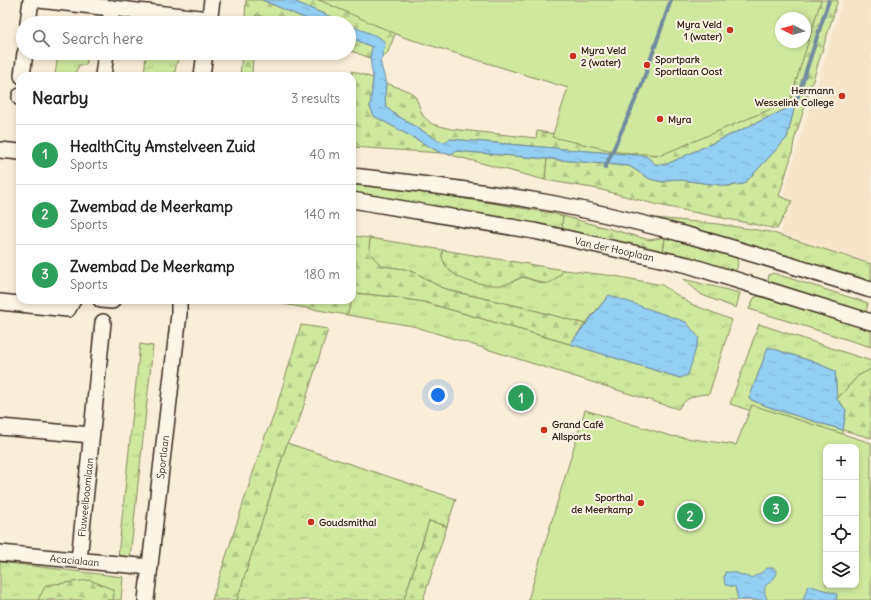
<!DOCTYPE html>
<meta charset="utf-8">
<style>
:root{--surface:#fff;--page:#f6f6f6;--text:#222;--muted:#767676;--line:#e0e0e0;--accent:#b45309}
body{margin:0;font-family:Delius,sans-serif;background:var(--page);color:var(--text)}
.controls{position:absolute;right:12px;bottom:12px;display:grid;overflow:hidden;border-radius:8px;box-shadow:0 2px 6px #0003}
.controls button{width:36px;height:36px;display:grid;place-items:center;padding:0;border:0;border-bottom:1px solid var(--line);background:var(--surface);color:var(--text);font:20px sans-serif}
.compass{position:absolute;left:775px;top:12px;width:36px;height:36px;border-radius:50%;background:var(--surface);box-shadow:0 2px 6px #0003;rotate:275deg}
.you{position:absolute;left:438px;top:395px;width:14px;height:14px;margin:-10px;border:3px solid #fff;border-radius:50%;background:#1a73e8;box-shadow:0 0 0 6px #1a73e833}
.badge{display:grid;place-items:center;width:26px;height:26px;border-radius:50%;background:var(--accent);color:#fff;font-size:13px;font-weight:700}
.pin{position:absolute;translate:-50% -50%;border:2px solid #fff;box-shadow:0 1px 4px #0006}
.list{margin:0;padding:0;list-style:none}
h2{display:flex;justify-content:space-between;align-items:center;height:52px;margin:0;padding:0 16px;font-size:17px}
h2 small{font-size:13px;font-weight:400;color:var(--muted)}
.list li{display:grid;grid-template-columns:26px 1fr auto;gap:12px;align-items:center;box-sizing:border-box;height:60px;padding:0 16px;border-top:1px solid var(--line)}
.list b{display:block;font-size:15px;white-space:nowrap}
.list p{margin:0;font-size:13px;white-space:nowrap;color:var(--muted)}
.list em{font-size:13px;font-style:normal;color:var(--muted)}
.icon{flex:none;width:22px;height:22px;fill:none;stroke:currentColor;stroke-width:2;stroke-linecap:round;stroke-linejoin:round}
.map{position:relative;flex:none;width:871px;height:600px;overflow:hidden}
.search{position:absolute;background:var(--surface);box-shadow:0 2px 6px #0003;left:16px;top:16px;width:340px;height:44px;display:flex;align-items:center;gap:10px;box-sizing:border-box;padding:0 14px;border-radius:22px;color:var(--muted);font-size:15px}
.panel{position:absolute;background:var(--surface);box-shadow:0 2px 6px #0003;left:16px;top:72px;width:340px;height:232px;border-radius:12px}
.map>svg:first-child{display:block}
</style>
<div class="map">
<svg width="871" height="600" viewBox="0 0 871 600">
<defs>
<pattern id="grass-tufts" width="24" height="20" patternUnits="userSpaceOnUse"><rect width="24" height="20" fill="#cfe89e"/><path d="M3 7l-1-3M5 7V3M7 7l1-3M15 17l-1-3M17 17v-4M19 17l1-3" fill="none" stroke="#b3c788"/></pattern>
<pattern id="forest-firs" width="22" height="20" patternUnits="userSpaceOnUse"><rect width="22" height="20" fill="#cfe89e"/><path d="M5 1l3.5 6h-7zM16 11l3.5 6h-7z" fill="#b3c788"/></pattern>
<pattern id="water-ripples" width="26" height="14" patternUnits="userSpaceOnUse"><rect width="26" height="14" fill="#93cef3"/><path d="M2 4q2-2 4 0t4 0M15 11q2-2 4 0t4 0" fill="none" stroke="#80b1d0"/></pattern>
</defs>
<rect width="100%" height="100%" fill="#f9eed8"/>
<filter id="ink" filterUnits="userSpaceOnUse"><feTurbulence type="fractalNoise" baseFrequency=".025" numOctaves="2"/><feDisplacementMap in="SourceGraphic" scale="8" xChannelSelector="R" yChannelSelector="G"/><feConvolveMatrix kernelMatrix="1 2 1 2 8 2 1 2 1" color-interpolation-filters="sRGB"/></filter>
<g filter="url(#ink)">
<polygon fill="#f6e5c8" points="843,0 871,0 871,263 782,234 784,192"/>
<g fill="url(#grass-tufts)" stroke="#85895e">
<polygon points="58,53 88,53 86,65 79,65 74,76 55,76"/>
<polygon points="146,53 179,53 174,76 144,76"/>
<polygon points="456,151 547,159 545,180 447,154 451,154"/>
<polygon points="352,184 430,193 551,213 563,216 562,225 565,233 352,196"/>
<polygon points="655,218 718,224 770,232 871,264 871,284"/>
<path d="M665,237L736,257C739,263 738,268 734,273L663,253Z"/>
<path d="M370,238L443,250C440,258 446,265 451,272L509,283L523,277L544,284L557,278L564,270L615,276L662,285L691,304L732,320L709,394C696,394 685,398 678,409L413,326L347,315L354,293L386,296L424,302L570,344L680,378L609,295L585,324L522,307L456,292L440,287L416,273L404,269L382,266L373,257L369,248Z"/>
<polygon points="773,273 868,303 866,312 770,283 768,280 769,275"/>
<polygon points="683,279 740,293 736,308 702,295"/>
<polygon points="760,295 871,329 871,347 749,309 754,298"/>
<polygon points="759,324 871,361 871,369 858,376 837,399 835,371 811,361 768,347 749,399 774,409 843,430 842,440 730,404"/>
<polygon points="140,344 153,346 130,558 118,557"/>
<polygon points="287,443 456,499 447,526 429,521 404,600 237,600"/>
<polygon points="0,562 123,577 121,600 0,600"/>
</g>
<g fill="url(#forest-firs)" stroke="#85895e">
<polygon points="246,0 262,0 316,23 279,23 257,15 253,18 245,17"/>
<polygon points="291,0 408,0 388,52 382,58 385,42 379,38 349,25 349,23 345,23"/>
<polygon points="810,0 838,0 794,141 792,154 779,196 792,201 777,229 658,205 598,189 545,180 547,159 629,166 650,179 663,182 673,179 727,186 744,184 787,138 795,105 665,165 655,164 646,156 450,139 445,142 439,141 393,113 386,107 385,97 386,83 411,92 416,98 423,116 432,124 451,129 536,138 537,131 568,136 805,42 805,18"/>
<polygon points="349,37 372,47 370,58 349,50"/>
<polygon points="242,53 253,53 252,76 240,76"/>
<polygon points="352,71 373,78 370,107 374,116 441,153 352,147"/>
<polygon points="563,216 650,240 665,237 663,253 565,233 562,225"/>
<polygon points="352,236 370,238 369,248 373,257 382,266 404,269 416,273 440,287 456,292 522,307 585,324 570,344 424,302 386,296 354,293 352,299"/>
<path d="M443,250L564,270C546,291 546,282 523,277C516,279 510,284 502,285C493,286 474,283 465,280C454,276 438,263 443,250Z"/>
<polygon points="283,300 352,300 347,315 283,304"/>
<polygon points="301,325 328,329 297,427 287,443 237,600 212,600 265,436 274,415"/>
<polygon points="871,369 871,438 843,430 846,410 837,399 858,376"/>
<polygon points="429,521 447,526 423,600 404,600"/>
<polygon points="90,580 114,590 113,600 38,600 46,585"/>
</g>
<g fill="#cfe89e" stroke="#85895e" fill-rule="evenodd">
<path d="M319,0H821L790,101L661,155L618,152L552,137L568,88L403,37ZM781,18H805V42H781Z"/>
<path d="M752,405L871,443V600H528L585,410L671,436L736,445ZM826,447H856V585H826Z"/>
</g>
<g fill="url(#water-ripples)" stroke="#708c9e">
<polygon points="262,0 291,0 345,23 316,23"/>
<polygon points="349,25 379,37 385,42 382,58 380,61 386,83 385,97 386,107 393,113 439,141 445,142 450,139 646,156 655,164 665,165 795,105 787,138 744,184 727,186 673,179 663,182 650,179 629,166 456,151 451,154 441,153 374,116 370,107 373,78 370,58 372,47 349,37"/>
<polygon points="609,295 686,322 699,338 688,375 680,378 570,344"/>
<polygon points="768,347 811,361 835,371 837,399 846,410 843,430 774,409 749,399"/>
<path d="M767,568H774L777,573C771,587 760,580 767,600H738L735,587L725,585L724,578L725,572H733L751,578L764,571Z"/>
<polygon points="808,585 837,594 836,600 803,600"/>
</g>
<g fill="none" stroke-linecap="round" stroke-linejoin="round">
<g stroke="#708c9e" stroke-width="4">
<polyline points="795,105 829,0"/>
<polyline points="605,168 641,87 671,0"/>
</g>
<defs>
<g id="minor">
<polyline points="39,0 209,19"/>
<polyline points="28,23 31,0"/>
<polyline points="110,23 112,8"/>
<polyline points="209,23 212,0"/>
<polyline points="22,76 25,53"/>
<polyline points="103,76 106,53"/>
<polyline points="202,76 205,53"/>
<polyline points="20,98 20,96"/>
<polyline points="0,150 20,152"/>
<path d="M352,176C416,183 480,191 544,202C655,222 763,257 871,290"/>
<path id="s1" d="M352,200L534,231L688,265L871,322"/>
<polyline points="101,300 112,301"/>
<polyline points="0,302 68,309 73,300"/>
<polyline points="0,427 91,435"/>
<path id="s2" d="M0,553L150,567"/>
<path id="s3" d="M79,560L103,322"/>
<path id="s4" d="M146,600L179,314V300"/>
</g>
</defs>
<use href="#minor" stroke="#3b2a1e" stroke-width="18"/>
<use href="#minor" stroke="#fcf5e5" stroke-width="15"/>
</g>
</g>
<g fill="#c8321e" stroke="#fcf5e5" stroke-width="1.5">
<circle cx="730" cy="30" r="4"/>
<circle cx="573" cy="56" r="4"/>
<circle cx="647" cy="65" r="4"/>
<circle cx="842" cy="96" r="4"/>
<circle cx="660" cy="119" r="4"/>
<circle cx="544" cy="430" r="4"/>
<circle cx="641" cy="503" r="4"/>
<circle cx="311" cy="522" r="4"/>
</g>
<g text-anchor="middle" stroke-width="4" stroke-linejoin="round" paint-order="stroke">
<g font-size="10" font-weight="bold" fill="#3b2a1e" stroke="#fcf5e5" text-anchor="start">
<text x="722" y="28" text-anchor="end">Myra Veld<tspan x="722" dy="12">1 (water)</tspan></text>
<text x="581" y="54">Myra Veld<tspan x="581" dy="12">2 (water)</tspan></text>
<text x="655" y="63">Sportpark<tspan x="655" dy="12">Sportlaan Oost</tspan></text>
<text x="834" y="94" text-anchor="end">Hermann<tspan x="834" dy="12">Wesselink College</tspan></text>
<text x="668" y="123">Myra</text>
<text x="552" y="428">Grand Café<tspan x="552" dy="12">Allsports</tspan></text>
<text x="633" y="501" text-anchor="end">Sporthal<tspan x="633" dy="12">de Meerkamp</tspan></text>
<text x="319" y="526">Goudsmithal</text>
</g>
<g font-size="10" fill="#3b2a1e" stroke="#fcf5e5">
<text dy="4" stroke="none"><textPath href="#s1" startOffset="267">Van der Hooplaan</textPath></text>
<text dy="4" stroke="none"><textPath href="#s4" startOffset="144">Sportlaan</textPath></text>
<text dy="4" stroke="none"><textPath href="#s3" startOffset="63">Fluweelboomlaan</textPath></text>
<text dy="4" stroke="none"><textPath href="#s2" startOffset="75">Acacialaan</textPath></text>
</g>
</g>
</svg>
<div class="controls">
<button>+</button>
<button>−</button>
<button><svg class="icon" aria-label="locate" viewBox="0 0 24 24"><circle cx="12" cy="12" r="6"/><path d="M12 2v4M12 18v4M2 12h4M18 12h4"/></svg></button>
<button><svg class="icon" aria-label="layers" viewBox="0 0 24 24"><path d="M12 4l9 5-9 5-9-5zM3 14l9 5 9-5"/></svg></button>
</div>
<svg class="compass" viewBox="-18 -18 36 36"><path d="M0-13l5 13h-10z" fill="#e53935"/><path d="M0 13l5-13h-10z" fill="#767676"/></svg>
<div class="you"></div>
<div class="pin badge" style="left:521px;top:398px;background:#2e9e5b">1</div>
<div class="pin badge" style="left:690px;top:516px;background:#2e9e5b">2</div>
<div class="pin badge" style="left:776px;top:509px;background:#2e9e5b">3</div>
<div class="search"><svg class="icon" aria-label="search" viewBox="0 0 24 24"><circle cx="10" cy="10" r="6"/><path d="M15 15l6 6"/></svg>Search here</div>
<section class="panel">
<h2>Nearby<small>3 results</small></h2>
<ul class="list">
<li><span class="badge" style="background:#2e9e5b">1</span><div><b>HealthCity Amstelveen Zuid</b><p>Sports</p></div><em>40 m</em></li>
<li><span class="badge" style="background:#2e9e5b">2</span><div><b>Zwembad de Meerkamp</b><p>Sports</p></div><em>140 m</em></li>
<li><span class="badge" style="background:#2e9e5b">3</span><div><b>Zwembad De Meerkamp</b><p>Sports</p></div><em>180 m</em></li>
</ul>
</section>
</div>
